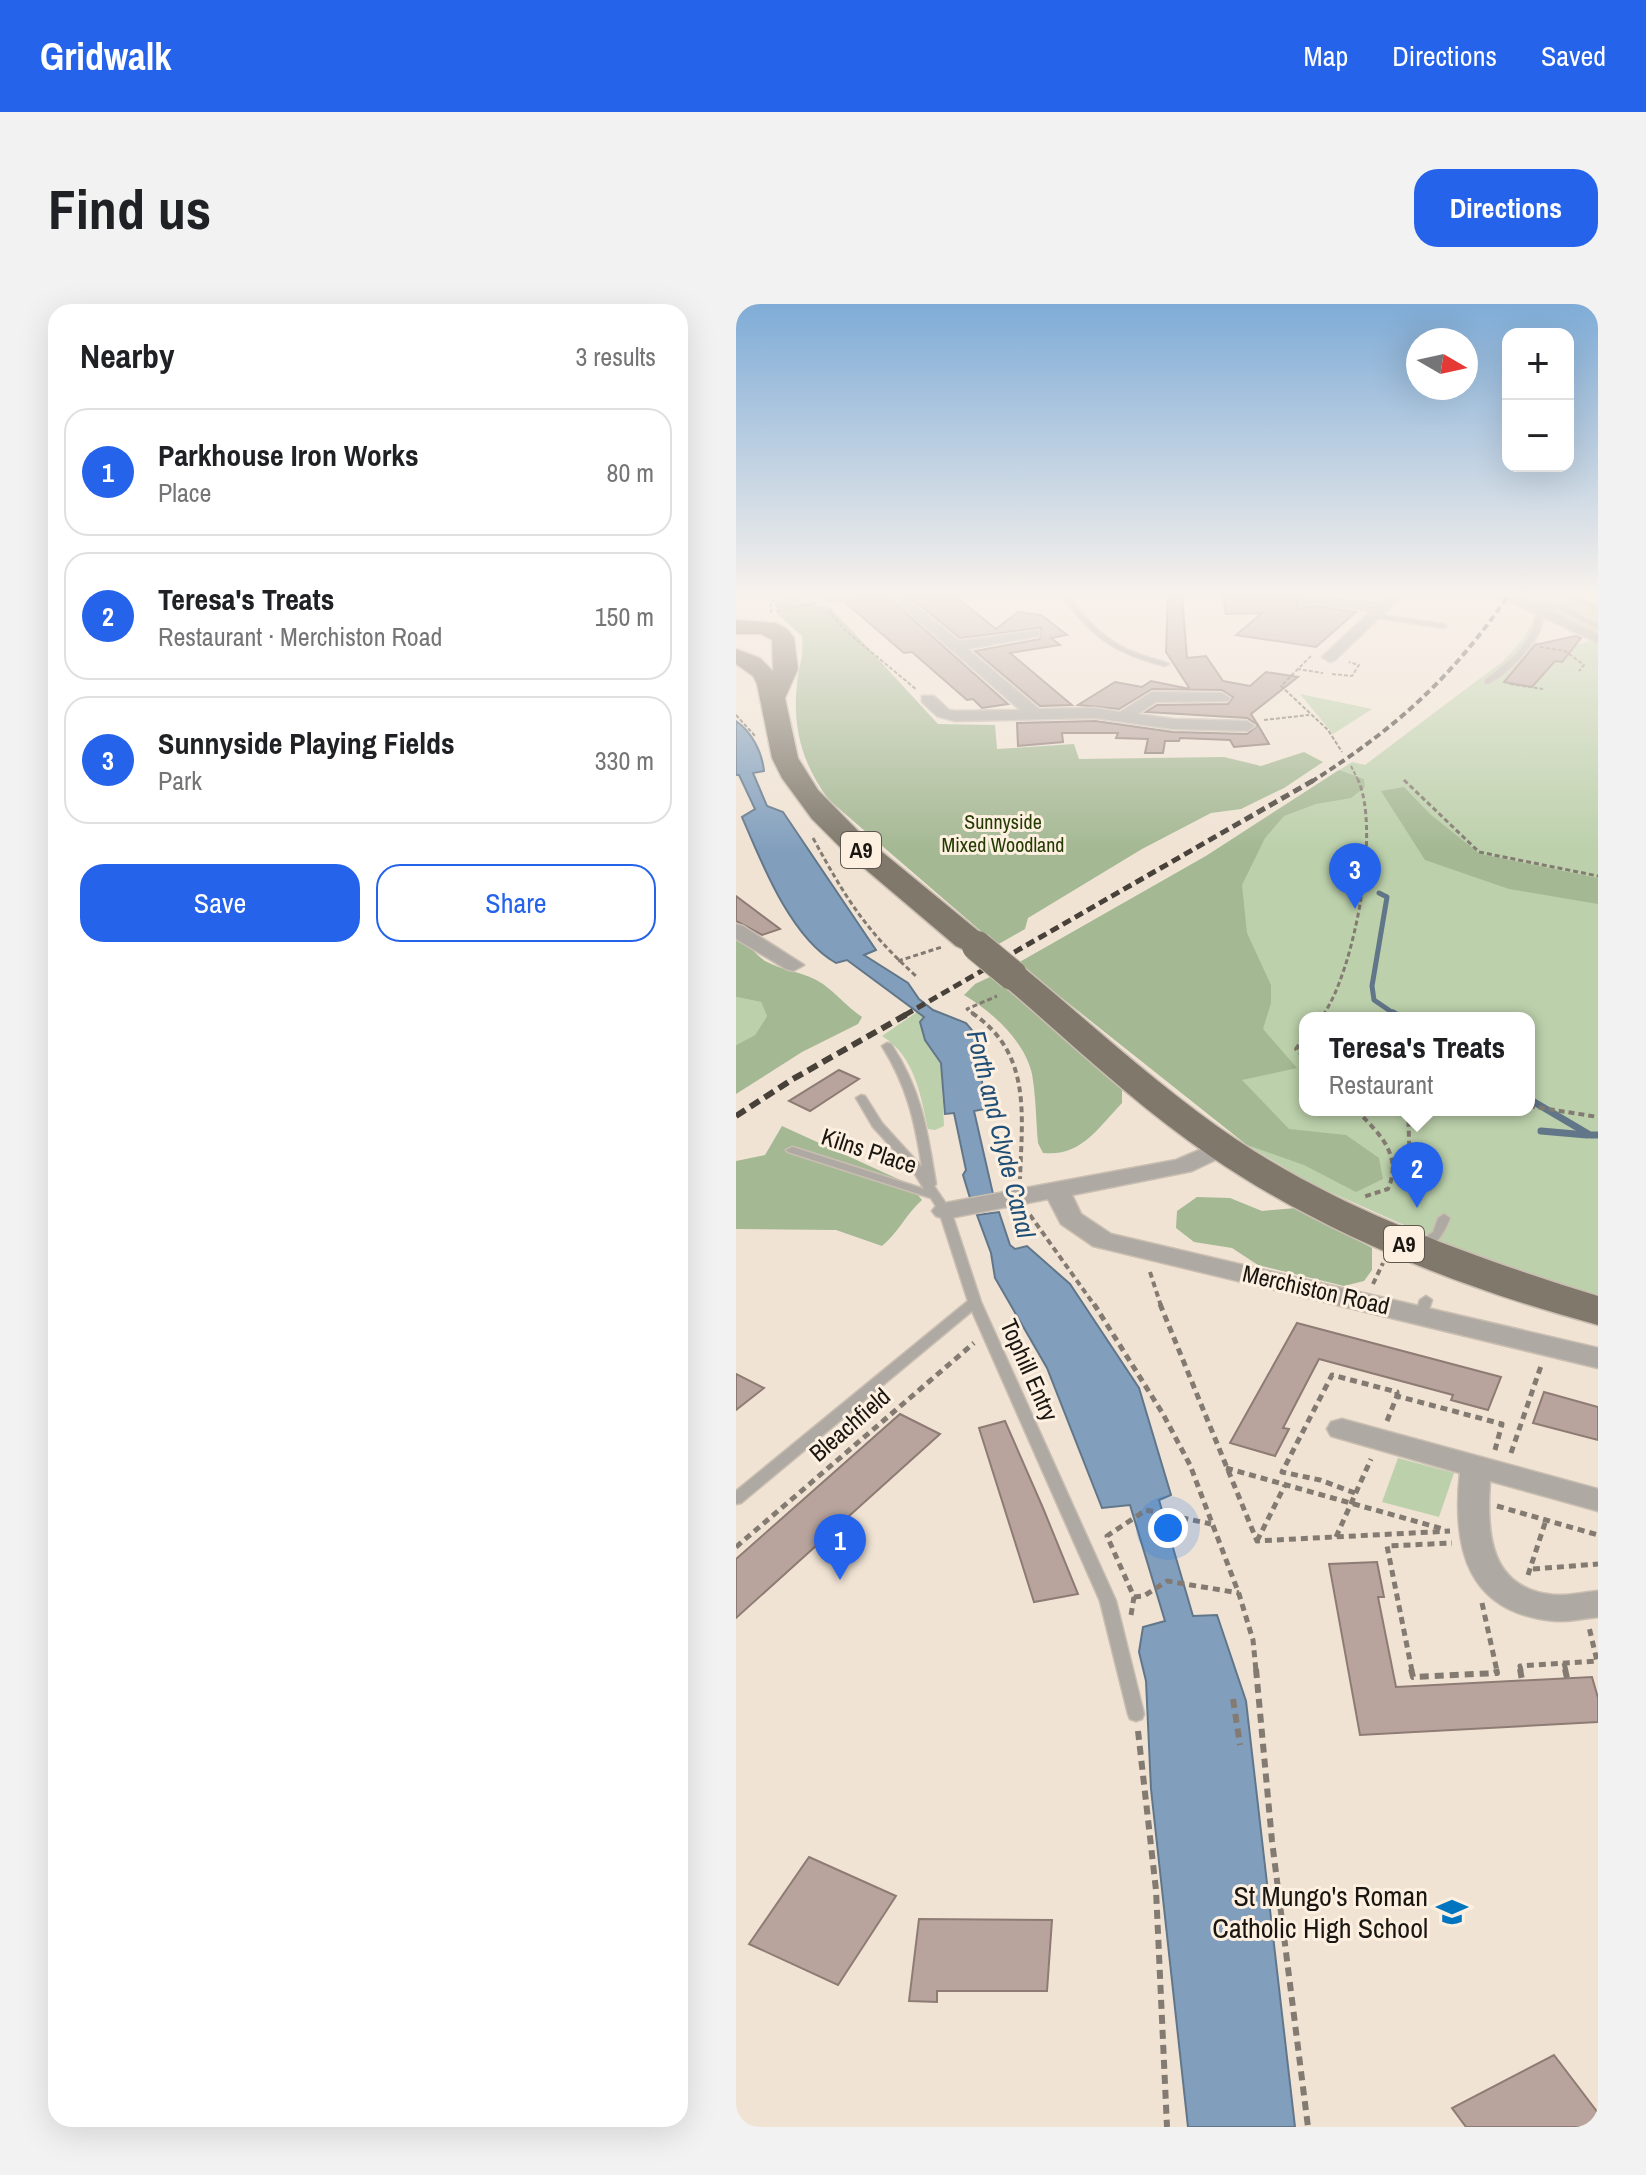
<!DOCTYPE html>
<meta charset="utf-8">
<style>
:root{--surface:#fff;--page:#f2f2f2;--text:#202124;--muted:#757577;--line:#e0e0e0;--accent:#2563eb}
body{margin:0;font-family:"Archivo Narrow",sans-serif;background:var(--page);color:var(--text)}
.controls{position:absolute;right:24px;top:24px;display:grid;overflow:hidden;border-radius:16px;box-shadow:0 8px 32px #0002}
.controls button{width:72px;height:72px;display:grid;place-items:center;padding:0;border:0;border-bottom:2px solid var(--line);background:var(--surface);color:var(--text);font:40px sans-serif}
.compass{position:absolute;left:670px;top:24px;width:72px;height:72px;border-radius:50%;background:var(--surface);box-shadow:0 8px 32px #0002;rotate:99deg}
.you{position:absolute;left:432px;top:1224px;width:28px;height:28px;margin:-20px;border:6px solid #fff;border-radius:50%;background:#1a73e8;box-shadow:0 0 0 12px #1a73e833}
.badge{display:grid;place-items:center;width:52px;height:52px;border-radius:50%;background:var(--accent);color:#fff;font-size:26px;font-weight:700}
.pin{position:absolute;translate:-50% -66px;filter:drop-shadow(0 2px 4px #0008)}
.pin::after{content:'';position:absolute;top:42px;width:28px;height:24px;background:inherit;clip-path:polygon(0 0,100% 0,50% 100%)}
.popup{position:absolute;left:563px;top:708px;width:236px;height:104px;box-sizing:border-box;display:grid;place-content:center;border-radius:16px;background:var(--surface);filter:drop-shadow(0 2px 6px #0005);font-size:26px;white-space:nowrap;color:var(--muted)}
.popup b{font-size:30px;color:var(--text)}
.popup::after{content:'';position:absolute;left:50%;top:100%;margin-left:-16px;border:16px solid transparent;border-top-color:var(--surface)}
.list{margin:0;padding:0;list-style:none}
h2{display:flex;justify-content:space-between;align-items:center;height:104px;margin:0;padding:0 32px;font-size:34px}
h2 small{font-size:26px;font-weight:400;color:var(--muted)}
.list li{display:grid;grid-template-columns:52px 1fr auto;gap:24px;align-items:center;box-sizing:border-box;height:128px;margin:0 16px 16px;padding:0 16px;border:2px solid var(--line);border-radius:24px}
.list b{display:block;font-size:30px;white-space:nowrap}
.list p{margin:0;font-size:26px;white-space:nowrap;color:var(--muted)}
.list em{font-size:26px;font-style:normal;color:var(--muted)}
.actions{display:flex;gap:16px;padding:24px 32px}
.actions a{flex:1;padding:18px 0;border:2px solid var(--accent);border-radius:24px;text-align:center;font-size:28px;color:var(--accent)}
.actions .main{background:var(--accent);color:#fff}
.map{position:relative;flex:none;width:862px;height:1823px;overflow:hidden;border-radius:24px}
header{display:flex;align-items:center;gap:48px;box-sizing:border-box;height:112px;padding:0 40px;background:var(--accent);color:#fff}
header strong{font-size:38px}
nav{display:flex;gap:44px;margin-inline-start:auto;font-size:28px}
.intro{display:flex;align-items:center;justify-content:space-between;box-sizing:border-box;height:192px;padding:0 48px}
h1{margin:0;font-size:56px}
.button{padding:20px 36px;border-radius:24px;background:var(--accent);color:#fff;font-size:28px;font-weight:700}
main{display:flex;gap:48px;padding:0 48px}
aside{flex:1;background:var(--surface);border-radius:24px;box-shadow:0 8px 32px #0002}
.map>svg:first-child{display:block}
</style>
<header>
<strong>Gridwalk</strong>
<nav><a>Map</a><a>Directions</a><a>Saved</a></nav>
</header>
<div class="intro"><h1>Find us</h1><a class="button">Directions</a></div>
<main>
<aside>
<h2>Nearby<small>3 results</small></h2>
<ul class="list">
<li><span class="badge">1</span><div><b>Parkhouse Iron Works</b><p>Place</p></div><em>80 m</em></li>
<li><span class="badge">2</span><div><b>Teresa's Treats</b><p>Restaurant · Merchiston Road</p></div><em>150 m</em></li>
<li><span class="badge">3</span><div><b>Sunnyside Playing Fields</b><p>Park</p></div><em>330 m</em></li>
</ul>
<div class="actions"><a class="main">Save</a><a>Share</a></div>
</aside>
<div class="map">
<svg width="862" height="1823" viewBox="0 0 862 1823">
<rect width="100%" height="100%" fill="#f0e3d4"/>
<g fill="#bcd0ab" fill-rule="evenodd">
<polygon points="806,292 862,292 862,332 809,303 812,296"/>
<path d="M798,314L809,316L799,338L828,344L862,335V992L722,945L576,880L511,841L282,659L470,552L616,458L629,461L767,357L788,334ZM569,714H793V806H569Z"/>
<polygon points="564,390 636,405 597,430"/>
<polygon points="0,693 25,698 31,712 19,731 0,741"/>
<path d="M181,708L188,713L189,736L205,759L208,822L199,826L192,825C184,789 179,753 146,732Z"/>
<polygon points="662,1154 718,1169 703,1213 646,1198"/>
</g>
<g fill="#a4b893">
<path d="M50,292H71L64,298L95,304L202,420L259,421L261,445L338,440L343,455L488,453L525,462L568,448L587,458L548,484L505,505L475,509L406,545L292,614L289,625L261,641L93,496C67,461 56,425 61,380C63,359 68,356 66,332L41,310L39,299Z"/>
<polygon points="603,466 628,475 629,483 615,494 580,500 548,512 529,534 506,581 511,629 535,681 535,699 527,725 561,764 506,776 553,825 610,831 643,854 647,875 620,888 568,861 511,841 282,659 470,552"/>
<polygon points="668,483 695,511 744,550 862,574 862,600 773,585 689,556 645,487"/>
<path d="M0,632C11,639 19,650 29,657C49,668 68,667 87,680C101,690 111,703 126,713L122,720L66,748L0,790V741L19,731L31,712L25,698L0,693Z"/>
<path d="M256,672L386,784V799C362,824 345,853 307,849L302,839C300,817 300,793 296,770C289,737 255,707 228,691L239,680Z"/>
<path d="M46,822L173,880L186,896C170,910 162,929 146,942L100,926L0,925V857L29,851Z"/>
<polygon points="461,893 494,894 526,907 560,904 636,944 636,966 628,977 608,982 522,961 496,944 458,938 440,924 441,907"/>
</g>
<g fill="#819fbd" stroke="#627689" stroke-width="2">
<path d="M0,417C16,428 26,448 28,467L17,469L31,502L47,508L140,646L128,651L172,679L183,695L197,706L230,719L246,738L245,768L249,805L238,807L257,890L234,894L227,871L230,866L218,809L209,810L205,759L189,736L184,718L188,713L111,656L100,659C55,634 26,560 6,513L19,505L3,471H0Z"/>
<polygon points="263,908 274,941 279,945 291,942 334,980 403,1084 435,1191 423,1196 457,1312 481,1311 510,1397 559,1823 452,1823 415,1485 410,1377 403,1348 407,1323 429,1317 394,1201 366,1204 311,1064 259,974 255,949 241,911"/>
</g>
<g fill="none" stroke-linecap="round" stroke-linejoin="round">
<polyline stroke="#627689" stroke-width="5" points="643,589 651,593 636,682 638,696 660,711"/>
<g stroke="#627689" stroke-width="7">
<polyline points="657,709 665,714"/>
<polyline points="793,795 854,831 862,831"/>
<polyline points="805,827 851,831"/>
</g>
</g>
<g fill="#b8a49d" stroke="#8d7b74" stroke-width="2">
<polygon points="125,292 151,292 272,400 246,404 237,395 231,396 176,348 168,349 110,299"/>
<polygon points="173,292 219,292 260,325 282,308 305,311 331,331 315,334 324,341 274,349 336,401 304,402 239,347 304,335 305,324 224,334"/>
<polygon points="432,292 446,292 451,354 470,352 487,377 514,382 530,368 562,373 515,410 522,421 511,414 410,408 421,401 492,400 497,393 486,386 416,385 383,405 342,401 379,378 406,383 415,377 454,385 430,348"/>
<polygon points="487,292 566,292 560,299 564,305 579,302 620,308 580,343 500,331 526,309 490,310"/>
<polygon points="839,332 845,334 826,358 819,357 796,383 768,378 799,341"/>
<polygon points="359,417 437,428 511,430 522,421 533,440 498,443 494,436 444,434 443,437 429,437 427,449 409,449 412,435 380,434 382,429 326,429 327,438 282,442 281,419"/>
<polygon points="0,592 44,625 26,631 0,617"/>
<polygon points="103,766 123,775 74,807 53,797"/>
<polygon points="561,1019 765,1073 752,1106 715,1096 717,1091 583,1055 547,1124 553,1125 539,1152 494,1139"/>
<polygon points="0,1070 28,1084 0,1106"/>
<polygon points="808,1088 862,1103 862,1136 797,1119"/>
<polygon points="164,1110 204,1130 0,1314 0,1255"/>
<polygon points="269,1117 307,1204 342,1290 298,1298 243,1124"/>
<polygon points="641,1258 648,1293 642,1293 660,1383 856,1373 862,1394 862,1418 624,1431 593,1260"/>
<polygon points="73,1553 160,1592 102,1681 13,1640"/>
<polygon points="183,1615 316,1616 311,1687 201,1687 201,1698 173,1697"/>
<polygon points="818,1751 862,1809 862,1823 730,1823 716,1804"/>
</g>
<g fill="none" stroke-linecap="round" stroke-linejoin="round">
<defs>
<g id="service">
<path d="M326,292H332C351,317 371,339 402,350C412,354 423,356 433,360L429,362C380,350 355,333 326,292Z"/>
<polygon points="830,292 838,292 862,303 862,307"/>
<polygon points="792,297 828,303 862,320 862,325 824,306 790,300 790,298"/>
<path d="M803,305L806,307C806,314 806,320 804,326C797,343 766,377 749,380V376C772,358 800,339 800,307Z"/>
<polygon points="637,310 708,320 711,322 708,324 635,313 634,312"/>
<path d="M151,739L155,740C186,787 191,826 200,880L198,882L215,907L245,998L380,1297L408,1410L406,1415L400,1417L394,1415L392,1410L364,1297L236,1007L5,1199L0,1200V1187L232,997L203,907L195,894L52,848L50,846L56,843L60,844L188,885L177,867L137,823L120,794L125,791L129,792L146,819L186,863C179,817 171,782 146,742Z"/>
<path d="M708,910L714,914C708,930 697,948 679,947L677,944L679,941L697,928L702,914Z"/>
<polygon points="690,992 696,996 690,1014 680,1014 679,1011 684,996"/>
</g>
<g id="minor">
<polygon points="95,292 122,292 99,299 92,295"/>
<polygon points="154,292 169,292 223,337 303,326 303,332 232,345 303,405 359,404 384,408 416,388 486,389 494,394 492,397 420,398 402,410 437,415 511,417 519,422 511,427 437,425 359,414 219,417 201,412 186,398 186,392 198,392 213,406 219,407 284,406"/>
<polygon points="570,292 643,299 651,292 666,292 599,356 594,358 586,353 589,350 635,307 579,299 565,302 563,299"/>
<path d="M762,292C799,290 828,317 862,330V339Z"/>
<polygon points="0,620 7,622 68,661 57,667 50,665 0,635"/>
<polygon points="487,836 496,838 499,843 496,848 456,867 336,891 345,910 375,930 862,1044 862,1064 357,942 325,920 312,895 209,915 200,912 196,907 200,902 209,899 440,856"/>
<path d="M606,1115L862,1185V1207L754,1177C750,1230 754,1285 818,1291C833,1292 848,1288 862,1287V1313C848,1314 833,1318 819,1317C731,1309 716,1245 724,1169L595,1132L591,1125L595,1118Z"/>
</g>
<g id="primary">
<polygon points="0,316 40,319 51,325 58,334 62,365 49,394 62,454 82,486 129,534 252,635 257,642 252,649 241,652 220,642 108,547 76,515 46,474 36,454 21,380 17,372 0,360 0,345 24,354 37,367 36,336 25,330 0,330"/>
<path d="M276,661L288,664C358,722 425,785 501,836C611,909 737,953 862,992V1021C728,985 589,931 474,852C399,801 333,737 264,678L260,671L264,664Z"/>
</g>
</defs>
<use href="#service" stroke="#c9beb1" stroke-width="3"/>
<use href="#minor" stroke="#c9beb1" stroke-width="3"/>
<use href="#primary" stroke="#c9beb1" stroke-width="3"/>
<g stroke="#837b71" stroke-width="2" stroke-dasharray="4 2" stroke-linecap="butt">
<polyline points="92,306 110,327 181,386"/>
<polyline points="41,307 83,298"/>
<polyline points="35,309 35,298 43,292"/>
<polyline points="804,343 829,347 848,361 843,367"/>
<polyline points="575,352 545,382 592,426 606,448"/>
<polyline points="561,365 587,369"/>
<polyline points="596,370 616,372 623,361 613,358"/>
<polyline points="774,380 807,385"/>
<polyline points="0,411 20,433"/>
<polyline points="528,416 573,411"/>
<polyline points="615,462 623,478"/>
<polyline points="668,476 670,478"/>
</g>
<g stroke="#837b71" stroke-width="3" stroke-dasharray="5 3" stroke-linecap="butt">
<polyline points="668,476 743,548 862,572"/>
<path d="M77,534C109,593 129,626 180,672"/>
<polyline points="162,657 206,643"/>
<polyline points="239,711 231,705 261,692"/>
<path d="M587,711C618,668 645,525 622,476"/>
</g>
<g stroke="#837b71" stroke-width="4" stroke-dasharray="6 4" stroke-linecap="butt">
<path d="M236,709C296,749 286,811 284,875"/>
<polyline points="585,714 589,709"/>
<polyline points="569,733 560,745 569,754"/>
<polyline points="793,802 862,813"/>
<path d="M620,806C643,829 667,851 652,885L627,893"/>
<polyline points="659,874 668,871 674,864 672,806"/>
<polyline points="294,911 359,1002"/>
<polyline points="414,968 425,1002"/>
<polyline points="637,980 647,959"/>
</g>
<g stroke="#837b71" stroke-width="5" stroke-dasharray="7 5" stroke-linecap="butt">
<polyline points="358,1000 427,1110 454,1161 503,1290 517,1336 520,1367"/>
<polyline points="424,1000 521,1237 714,1227"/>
<polyline points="651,1117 661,1092 766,1120 759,1146"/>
<polyline points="775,1149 806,1059"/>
<polyline points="490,1164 707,1225"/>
<polyline points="619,1189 584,1176 546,1168 596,1071 661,1088 661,1092"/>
<polyline points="761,1202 862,1231"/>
<polyline points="600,1233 635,1155"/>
<polyline points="521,1237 549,1181"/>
<polyline points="0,1243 238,1039"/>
<polyline points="797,1265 862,1260"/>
<polyline points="792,1271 810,1216"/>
<polyline points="398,1293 408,1292 431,1277 503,1289"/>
<polyline points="746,1299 761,1367"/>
<polyline points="395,1311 398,1293 371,1232 410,1206 475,1220"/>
<polyline points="828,1359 830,1367"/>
<polyline points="676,1367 651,1242 716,1239"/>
<polyline points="785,1367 784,1362 861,1357 853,1323"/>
</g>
<g stroke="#837b71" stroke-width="6" stroke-dasharray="9 6" stroke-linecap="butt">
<polyline points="520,1365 536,1537 572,1823"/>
<polyline points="675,1365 677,1373 761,1369 760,1365"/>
<polyline points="784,1365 786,1376"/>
<polyline points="829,1365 831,1374"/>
<polyline points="497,1395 504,1441"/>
<polyline points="402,1427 420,1586 431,1823"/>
</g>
<use href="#service" fill="#aea9a2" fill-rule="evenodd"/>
<use href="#minor" fill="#aea9a2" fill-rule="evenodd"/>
<use href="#primary" fill="#7f786b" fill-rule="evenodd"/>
<path stroke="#47413a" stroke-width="4" stroke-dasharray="7 4" stroke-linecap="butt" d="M575,478C659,425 715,375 772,292"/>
<polyline stroke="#47413a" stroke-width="5" stroke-dasharray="9 5" stroke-linecap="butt" points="169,711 578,476"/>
<polyline stroke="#47413a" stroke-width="6" stroke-dasharray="11 6" stroke-linecap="butt" points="0,812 57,775 173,709"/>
<defs>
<polyline id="primary-bridge" points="241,642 276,671"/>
</defs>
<use href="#primary-bridge" stroke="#c9beb1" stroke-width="32" stroke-linecap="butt"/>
<use href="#primary-bridge" stroke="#7f786b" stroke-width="30"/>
</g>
<linearGradient id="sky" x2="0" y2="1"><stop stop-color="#7facd7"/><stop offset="0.53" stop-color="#f8f2ec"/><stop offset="1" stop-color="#f8f2ec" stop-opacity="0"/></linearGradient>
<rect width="862" height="547" fill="url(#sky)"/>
<defs>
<symbol id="school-bare" viewBox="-9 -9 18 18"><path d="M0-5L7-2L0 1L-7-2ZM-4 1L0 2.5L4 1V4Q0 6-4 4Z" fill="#0075bf" stroke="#fdf0e1" stroke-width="2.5" paint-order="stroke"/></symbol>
</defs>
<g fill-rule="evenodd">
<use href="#school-bare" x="694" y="1586" width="44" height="44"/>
</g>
<g text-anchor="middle" stroke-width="6" stroke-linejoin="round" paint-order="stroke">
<g font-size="20" fill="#233b02" stroke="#fdf0e1">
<text x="267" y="525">Sunnyside<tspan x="267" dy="23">Mixed Woodland</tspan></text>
</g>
<g fill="#fdf0e1" stroke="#5e574f" stroke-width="2">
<rect x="105" y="528" width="40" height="36" rx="6"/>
<rect x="648" y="922" width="40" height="36" rx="6"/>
</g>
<g font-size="22" font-weight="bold" fill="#1a1611">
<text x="125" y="554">A9</text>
<text x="668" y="948">A9</text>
</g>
<g font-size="24" fill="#1a1611" stroke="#fdf0e1">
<text transform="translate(133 847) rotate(18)" y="8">Kilns Place</text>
<text transform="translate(580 986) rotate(13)" y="8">Merchiston Road</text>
<text transform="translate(293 1066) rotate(66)" y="8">Tophill Entry</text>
<text transform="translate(114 1121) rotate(-41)" y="8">Bleachfield</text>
</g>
<g font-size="26" font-style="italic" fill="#1f4e77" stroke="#fdf0e1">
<text transform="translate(265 830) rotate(76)" y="9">Forth and Clyde Canal</text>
</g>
<g font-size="28" fill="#1a1611" stroke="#fdf0e1" text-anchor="end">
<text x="692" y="1602">St Mungo's Roman<tspan x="692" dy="32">Catholic High School</tspan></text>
</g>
</g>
</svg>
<div class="controls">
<button>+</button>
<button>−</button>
</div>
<svg class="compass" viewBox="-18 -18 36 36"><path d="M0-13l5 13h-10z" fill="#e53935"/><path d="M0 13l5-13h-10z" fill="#757577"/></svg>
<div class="you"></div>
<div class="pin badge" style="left:104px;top:1276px">1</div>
<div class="pin badge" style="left:681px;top:904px">2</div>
<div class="popup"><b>Teresa's Treats</b>Restaurant</div>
<div class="pin badge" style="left:619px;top:605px">3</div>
</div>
</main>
